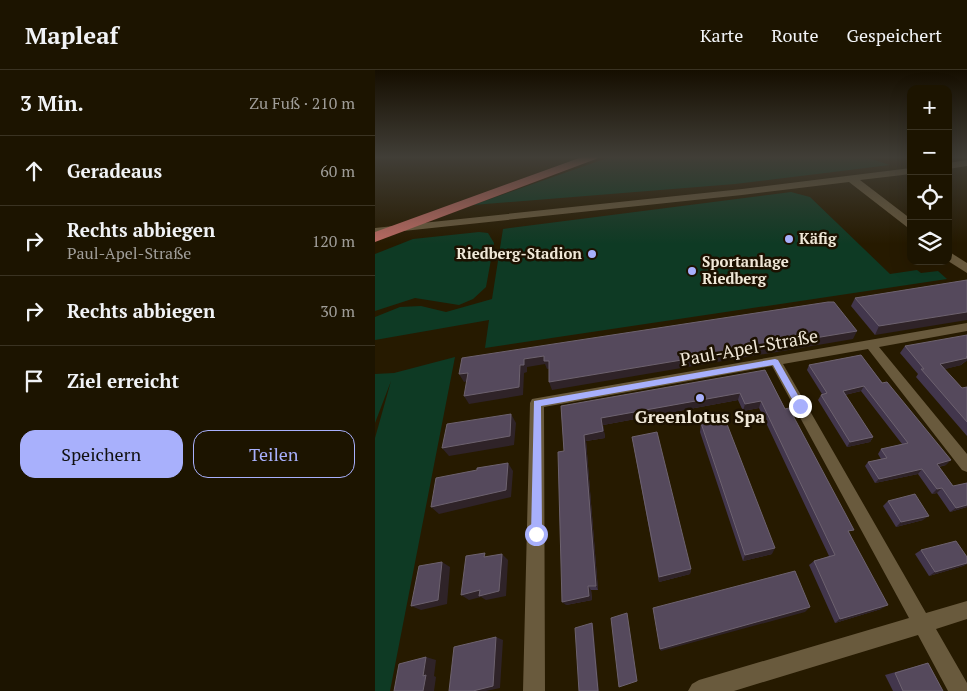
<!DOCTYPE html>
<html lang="de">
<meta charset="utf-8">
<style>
:root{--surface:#1c1400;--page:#251d0a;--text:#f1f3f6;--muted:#a09e99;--line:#3a3322;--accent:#a8b0fc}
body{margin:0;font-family:"PT Serif",serif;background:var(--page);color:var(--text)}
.controls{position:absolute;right:15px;top:15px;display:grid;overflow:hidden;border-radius:10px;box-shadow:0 5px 20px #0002}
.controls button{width:45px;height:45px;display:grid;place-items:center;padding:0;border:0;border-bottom:1px solid var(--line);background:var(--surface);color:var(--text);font:25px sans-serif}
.stop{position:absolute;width:15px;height:15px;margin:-11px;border:4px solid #a8b0fc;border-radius:50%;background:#fff}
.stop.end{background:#a8b0fc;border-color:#fff;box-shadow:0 1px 5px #0008}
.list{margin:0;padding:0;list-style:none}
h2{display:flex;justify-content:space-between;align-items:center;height:65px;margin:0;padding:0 20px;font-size:21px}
h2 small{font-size:16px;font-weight:400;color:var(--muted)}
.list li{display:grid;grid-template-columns:32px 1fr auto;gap:15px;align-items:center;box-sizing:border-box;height:70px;padding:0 20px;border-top:1px solid var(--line)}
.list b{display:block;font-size:19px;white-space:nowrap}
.list p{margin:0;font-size:16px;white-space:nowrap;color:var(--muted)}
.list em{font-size:16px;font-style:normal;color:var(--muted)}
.actions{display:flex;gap:10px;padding:15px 20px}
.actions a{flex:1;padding:11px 0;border:1px solid var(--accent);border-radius:15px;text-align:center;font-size:18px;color:var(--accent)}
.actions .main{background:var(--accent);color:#111}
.icon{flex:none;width:28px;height:28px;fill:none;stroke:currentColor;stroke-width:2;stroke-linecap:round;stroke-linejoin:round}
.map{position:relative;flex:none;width:592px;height:621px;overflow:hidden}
header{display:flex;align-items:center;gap:30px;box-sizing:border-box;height:70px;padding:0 25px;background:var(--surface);border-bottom:1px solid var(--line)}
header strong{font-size:24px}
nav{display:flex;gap:28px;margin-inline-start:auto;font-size:18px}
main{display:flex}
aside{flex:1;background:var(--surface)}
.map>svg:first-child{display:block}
</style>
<header>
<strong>Mapleaf</strong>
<nav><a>Karte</a><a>Route</a><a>Gespeichert</a></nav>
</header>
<main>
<aside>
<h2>3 Min.<small>Zu Fuß · 210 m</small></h2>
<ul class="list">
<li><svg class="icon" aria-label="ahead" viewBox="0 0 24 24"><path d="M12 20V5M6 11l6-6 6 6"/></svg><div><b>Geradeaus</b></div><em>60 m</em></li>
<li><svg class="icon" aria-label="right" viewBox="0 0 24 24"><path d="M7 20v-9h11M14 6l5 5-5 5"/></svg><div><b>Rechts abbiegen</b><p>Paul-Apel-Straße</p></div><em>120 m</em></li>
<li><svg class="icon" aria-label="right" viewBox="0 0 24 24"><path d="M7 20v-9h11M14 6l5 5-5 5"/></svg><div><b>Rechts abbiegen</b></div><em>30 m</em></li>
<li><svg class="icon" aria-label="arrive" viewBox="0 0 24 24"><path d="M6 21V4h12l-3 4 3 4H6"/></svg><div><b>Ziel erreicht</b></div></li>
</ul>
<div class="actions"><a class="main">Speichern</a><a>Teilen</a></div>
</aside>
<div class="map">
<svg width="592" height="621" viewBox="0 0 592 621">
<rect width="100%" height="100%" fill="#261a00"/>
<g fill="#0e3a24">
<polygon points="235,87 490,87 515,95 360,114 98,135"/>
<polygon points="416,122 435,127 515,204 542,200 546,203 563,201 572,209 110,278 114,250 0,270 0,247 25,237 46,236 71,242 117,229 128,159"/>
<polygon points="104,162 113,163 119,173 111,217 98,229 84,235 40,228 0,241 0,184 38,169"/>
<polygon points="80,287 15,621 0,621 0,368 16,311 0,353 0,304 19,303"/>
</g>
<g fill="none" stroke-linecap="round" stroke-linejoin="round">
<polygon fill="#695a3d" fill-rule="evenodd" points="592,253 592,261 504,277 592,384 592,402 587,400 493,279 408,294 551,543 592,531 592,549 561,559 592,613 592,621 573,621 543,565 359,621 313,621 317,614 324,610 534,548 397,296 169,337 170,621 148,621 155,333 157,329"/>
<g fill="#695a3d" fill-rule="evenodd">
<polygon points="592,90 592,96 573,99 573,93"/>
<polygon points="536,98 536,104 485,110 536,149 536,158 532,157 474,112 367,125 0,164 0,158 367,119"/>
<polygon points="573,181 592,193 592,203 573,191"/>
</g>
<polygon fill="#b96a62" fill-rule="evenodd" points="207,87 223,87 221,89 0,172 0,162"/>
</g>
<g fill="#42364c">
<polygon points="592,210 500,265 476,236 480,228"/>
<polygon points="530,276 591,291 586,295 569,299 587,318 592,317 592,366 541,307 543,304 525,283"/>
<polygon points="486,285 571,395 564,397 578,416 592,413 592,437 575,442 562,423 557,424 543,404 500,413 490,396 493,392 506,389 503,384 506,379 527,374 486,321 470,325 498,367 495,372 472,377 443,330 446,325 447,324 432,300 434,295"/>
<polygon points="390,300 475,464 506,539 460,553 434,495 439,491 454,486 384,338 368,341 363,330 228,355 230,368 211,371 223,520 216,520 217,530 191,535 189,381 186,336"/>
<polygon points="326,353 397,484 368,491 325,362"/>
<polygon points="257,367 316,499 315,504 284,512"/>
<polygon points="513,431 548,450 521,457 508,436"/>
<polygon points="546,480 592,487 592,494 588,496 554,506 540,484"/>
<polygon points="553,593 568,621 518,621 510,605 542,596"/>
</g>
<g fill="#2f2328">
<polygon points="592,242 592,250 500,265 504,256"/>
<polygon points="482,261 478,269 177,320 174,312"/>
<polygon points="169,286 174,291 177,298 172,299 170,294 152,297 152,302 149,303 148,325 94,334 89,326 145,295 149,289"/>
<polygon points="592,286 592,291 588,293 586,295 559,302 565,294"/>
<polygon points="93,303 97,310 89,312 84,304"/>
<polygon points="489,316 486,321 465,326 468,321"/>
<polygon points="365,323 363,330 228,355 230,368 211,371 223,520 221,516 209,365 226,348"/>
<polygon points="386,331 384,338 368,341 370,334"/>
<polygon points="136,344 141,353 139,375 74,386 67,378"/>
<polygon points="498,367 495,372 472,377 475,372"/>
<polygon points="576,390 571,395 557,398 562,394"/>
<polygon points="133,393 138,401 136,427 64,444 56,437"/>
<polygon points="547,399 543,404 500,413 504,409"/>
<polygon points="567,418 562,423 557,424 562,419"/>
<polygon points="592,435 592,437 575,442 581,438"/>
<polygon points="554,446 548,450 521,457 526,452"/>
<polygon points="400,478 397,484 368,491 370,485"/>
<polygon points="127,484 133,490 131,526 111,530 106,527 94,530 86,525"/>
<polygon points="67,492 75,497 72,534 46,540 36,536"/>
<polygon points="592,493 592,494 588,496 554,506 560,502"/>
<polygon points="316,499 315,504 284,512 284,507"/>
<polygon points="213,516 216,520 217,530 191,535 187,532"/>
<polygon points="513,535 506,539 460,553 465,549"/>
<polygon points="435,537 430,542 286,581 285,579"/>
<polygon points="217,553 218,554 224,621 223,621"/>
<polygon points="121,567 128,570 125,618 111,621 98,621"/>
<polygon points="51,587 61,590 59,606 61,607 59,621 48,621 48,606"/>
</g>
<g fill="#55495c" stroke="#6d626f">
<polygon points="592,210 592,242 504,256 480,228"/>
<polygon points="453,232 459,232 482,261 174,312 174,291 169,291 169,286 149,289 149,295 145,295 144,317 89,326 93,303 84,304 87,288"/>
<polygon points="592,265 592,286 591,287 592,288 565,294 587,318 592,317 592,352 546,299 549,299 530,276"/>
<polygon points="486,285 507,313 512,312 576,390 562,394 578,416 592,413 592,435 581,438 567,418 562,419 547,399 504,409 493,392 512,388 506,379 533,373 489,316 468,321 498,367 475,372 446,325 452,323 434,295"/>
<polygon points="390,300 410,339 414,338 470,443 479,460 473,461 513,535 465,549 439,491 460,485 386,331 370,334 365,323 226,348 228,361 209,365 221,516 213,516 214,526 187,532 183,382 189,381 186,336"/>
<polygon points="136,344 135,366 67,378 72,354"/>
<polygon points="350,349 400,478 370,485 326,353"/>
<polygon points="282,362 316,499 284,507 257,367"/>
<polygon points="133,393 131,420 56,437 61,408 102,400 102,398"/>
<polygon points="540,424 554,446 526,452 513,431"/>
<polygon points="581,471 592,487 592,493 560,502 546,480"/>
<polygon points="110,483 109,487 127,484 124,521 104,526 105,520 86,525 91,486"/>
<polygon points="67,492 63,530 36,536 44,496"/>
<polygon points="420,501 435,537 285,579 278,538"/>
<polygon points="252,543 262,611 244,617 236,548"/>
<polygon points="217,553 223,621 204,621 200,558"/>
<polygon points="121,567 118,616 98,621 74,621 79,577"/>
<polygon points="51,587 48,606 51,605 48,621 19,621 24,594"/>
<polygon points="553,593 568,621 528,621 520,603"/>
</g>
<linearGradient id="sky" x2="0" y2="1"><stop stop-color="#150e00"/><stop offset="0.5" stop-color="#413e37"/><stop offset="1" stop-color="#413e37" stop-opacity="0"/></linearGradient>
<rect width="592" height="174" fill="url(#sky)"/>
<polygon fill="#a8b0fc" points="400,289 403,290 428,334 428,338 422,338 398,295 166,336 167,464 165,467 161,469 157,467 156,464 159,331"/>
<g fill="#a8b0fc" stroke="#1c1100" stroke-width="2">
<circle cx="414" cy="169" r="5"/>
<circle cx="217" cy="184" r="5"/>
<circle cx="317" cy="201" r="5"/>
<circle cx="325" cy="328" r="5"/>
</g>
<g text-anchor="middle" stroke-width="5" stroke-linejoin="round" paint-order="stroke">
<g font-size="15" font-weight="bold" fill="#f0e8d8" stroke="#1c1100" text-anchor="start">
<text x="424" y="174">Käfig</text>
<text x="207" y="189" text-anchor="end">Riedberg-Stadion</text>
<text x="327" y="197">Sportanlage<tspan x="327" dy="17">Riedberg</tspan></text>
</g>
<g font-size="18" fill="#f0e8d8" stroke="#1c1100">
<text transform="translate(374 278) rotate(-10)" y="6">Paul-Apel-Straße</text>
</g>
<g font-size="18" font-weight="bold" fill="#f0e8d8" stroke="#1c1100">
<text x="325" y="353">Greenlotus Spa</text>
</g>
</g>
</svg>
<div class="controls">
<button>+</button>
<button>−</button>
<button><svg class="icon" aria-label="locate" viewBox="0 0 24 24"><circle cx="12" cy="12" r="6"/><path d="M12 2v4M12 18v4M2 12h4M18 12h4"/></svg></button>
<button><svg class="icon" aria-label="layers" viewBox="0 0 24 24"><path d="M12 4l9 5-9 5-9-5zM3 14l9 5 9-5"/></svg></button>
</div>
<div class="stop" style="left:161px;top:464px"></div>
<div class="stop end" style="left:425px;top:336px"></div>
</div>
</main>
